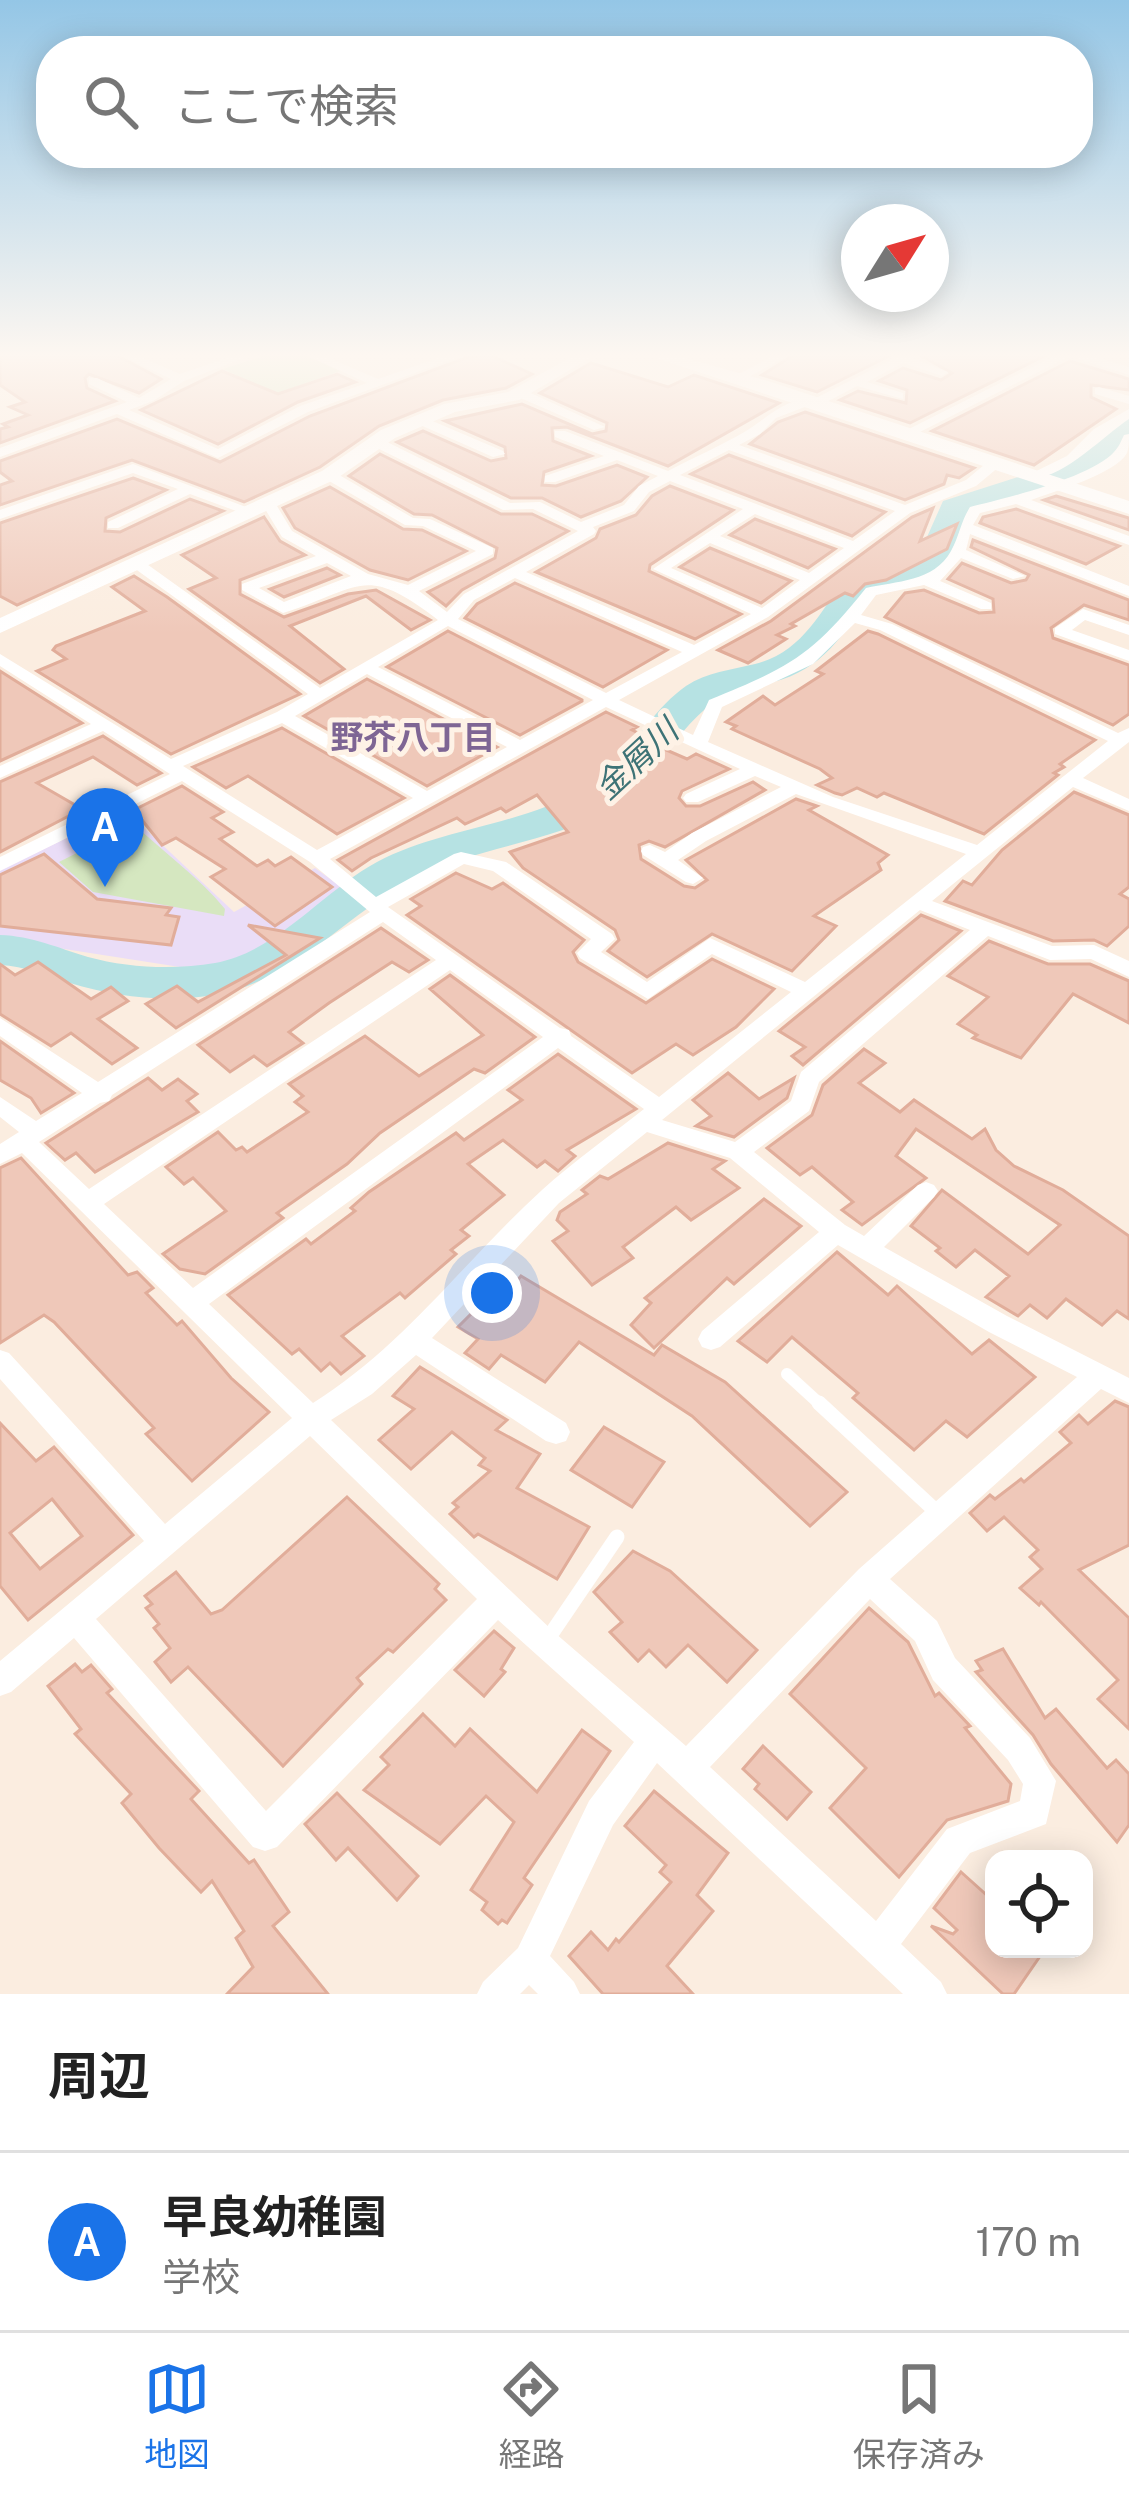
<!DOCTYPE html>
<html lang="ja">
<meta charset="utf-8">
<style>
:root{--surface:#fff;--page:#f6f6f6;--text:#222;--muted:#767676;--line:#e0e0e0;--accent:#1a73e8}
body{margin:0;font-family:"Public Sans","Noto Sans JP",sans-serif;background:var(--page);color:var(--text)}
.controls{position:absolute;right:36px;bottom:36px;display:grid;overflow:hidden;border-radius:24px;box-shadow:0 6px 30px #0003}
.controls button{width:108px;height:108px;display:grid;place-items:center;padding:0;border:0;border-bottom:3px solid var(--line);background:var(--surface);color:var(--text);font:60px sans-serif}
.compass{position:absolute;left:841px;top:204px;width:108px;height:108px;border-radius:50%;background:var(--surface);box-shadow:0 6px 30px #0003;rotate:53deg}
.you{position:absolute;left:492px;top:1293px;width:42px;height:42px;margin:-30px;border:9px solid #fff;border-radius:50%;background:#1a73e8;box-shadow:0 0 0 18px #1a73e833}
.badge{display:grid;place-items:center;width:78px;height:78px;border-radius:50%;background:var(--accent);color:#fff;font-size:39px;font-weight:700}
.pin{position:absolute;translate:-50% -99px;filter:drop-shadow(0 3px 6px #0008)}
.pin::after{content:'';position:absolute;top:63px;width:42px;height:36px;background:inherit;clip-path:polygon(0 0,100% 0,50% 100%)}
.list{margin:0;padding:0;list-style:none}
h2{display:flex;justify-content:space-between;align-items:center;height:156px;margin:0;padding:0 48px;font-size:51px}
h2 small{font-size:39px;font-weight:400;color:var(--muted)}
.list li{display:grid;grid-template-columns:78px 1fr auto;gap:36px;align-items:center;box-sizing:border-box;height:180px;padding:0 48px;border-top:3px solid var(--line)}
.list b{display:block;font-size:45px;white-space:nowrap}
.list p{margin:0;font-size:39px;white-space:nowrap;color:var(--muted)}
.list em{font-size:39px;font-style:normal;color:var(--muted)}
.icon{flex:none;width:66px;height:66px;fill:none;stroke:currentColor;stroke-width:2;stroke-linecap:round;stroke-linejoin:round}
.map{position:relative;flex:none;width:1129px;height:1994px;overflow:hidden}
.search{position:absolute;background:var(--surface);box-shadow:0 6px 30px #0003;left:36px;right:36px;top:36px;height:132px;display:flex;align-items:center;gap:30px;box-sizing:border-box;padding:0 42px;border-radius:48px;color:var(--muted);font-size:45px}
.sheet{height:336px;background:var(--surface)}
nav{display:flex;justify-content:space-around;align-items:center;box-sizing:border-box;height:168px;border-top:3px solid var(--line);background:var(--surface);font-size:33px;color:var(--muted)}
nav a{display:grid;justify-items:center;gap:6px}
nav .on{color:var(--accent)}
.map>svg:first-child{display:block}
</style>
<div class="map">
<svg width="1129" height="1994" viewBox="0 0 1129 1994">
<rect width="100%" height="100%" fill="#fbede0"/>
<polygon fill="#eaddf7" points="125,810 234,912 315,868 347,891 258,951 217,965 180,967 0,939 0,870"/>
<g fill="#d5e7c0">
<polygon points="266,355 305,355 340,371 276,394 223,369"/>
<path d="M134,824C164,853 199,877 225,909L224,916L93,892L59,862Z"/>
</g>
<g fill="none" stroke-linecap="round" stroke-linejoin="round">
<path fill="#b6e2e3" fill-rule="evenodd" d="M1129,417V441C1089,491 1025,490 969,513L961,543L940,579L870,593C845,634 822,670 773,682C752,688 731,689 713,703C674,731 655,781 613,807C550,845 472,846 408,882C340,920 294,981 214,995C166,1003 116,997 70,983C46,976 25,966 0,965V935C32,936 58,948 88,957C128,968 175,970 215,963C277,952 323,891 377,862C442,828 520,826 583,789C626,764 646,714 686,686C707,672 731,670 755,664C801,653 820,613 845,578L915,564L943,501L1078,458L1113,424Z"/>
</g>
<g fill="#efc8b9" stroke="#e1ad9a" stroke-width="3" fill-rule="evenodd">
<polygon points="0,355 116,355 161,379 139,393 89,374 85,378 87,388 115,401 0,443 0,429 8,427 3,424 28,415 10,407 25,402 0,385"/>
<polygon points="490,355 532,374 506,388 443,400 379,426 320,467 244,502 132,460 0,505 0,485 12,481 0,472 0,461 117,419 220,462 310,416 468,357"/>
<polygon points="794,355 891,355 817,392 762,375"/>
<polygon points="920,355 1046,355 910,423 840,400 858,391 906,403 907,390 879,381 903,368 941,380 952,373"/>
<polygon points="1070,361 1129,379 1129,390 1091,385 1091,397 1116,409 1034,465 932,431"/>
<polygon points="591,363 668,387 694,375 779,403 668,466 567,427 552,428 553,441 591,456 544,472 542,485 556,486 617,465 647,477 621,501 581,517 542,498 511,498 397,442 423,431 491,461 506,458 505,447 445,421 522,404 592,434 606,431 607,423 540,393"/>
<polygon points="222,371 278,394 337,374 355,382 298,402 218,444 141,410"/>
<polygon points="805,412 974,468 959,478 947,475 944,484 905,500 750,444 778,422"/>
<polygon points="380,454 501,514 532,514 568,531 462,590 446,606 428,592 495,558 497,548 432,515 414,514 349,476"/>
<polygon points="729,455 885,512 852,536 691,474"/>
<polygon points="133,478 166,490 106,518 105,531 120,532 190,499 223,511 17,605 0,596 0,523"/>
<polygon points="670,486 733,510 650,565 649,571 741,614 695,639 536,572 596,538 600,529 636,515 652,496"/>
<polygon points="330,487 403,529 422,530 466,551 408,580 370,570 295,528 283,508"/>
<polygon points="1056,496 1129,518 1129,530 1044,500"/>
<polygon points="933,508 920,541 957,524 947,549 886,580 865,584 853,596 845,593 791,624 795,626 777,635 786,639 748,663 718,650 771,621 912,517"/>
<polygon points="1016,509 1119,546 1086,564 980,523 983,517"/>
<polygon points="264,517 280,541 305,555 240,580 240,594 284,617 348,594 376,590 430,620 411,630 366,596 290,626 344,669 320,683 189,589 216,578 182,555"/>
<polygon points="755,519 835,549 808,568 730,535"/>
<polygon points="973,540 1129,600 1129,620 1084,605 1051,628 1053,638 1129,665 1129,714 1113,725 885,617 905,593 924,590 979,613 994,612 993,599 948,579 962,563 1011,583 1026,580 1029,575 971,547"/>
<polygon points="710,548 791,581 761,603 680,567"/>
<polygon points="327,568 340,575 284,597 270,589"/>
<polygon points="134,576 167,597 300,694 171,754 37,671 66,659 53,650 56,646 145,611 112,587"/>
<polygon points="515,583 667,650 603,687 465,618 477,604"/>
<polygon points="448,631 582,700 582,701 520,735 387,667"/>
<polygon points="868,631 878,634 1095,740 1060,764 1064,767 1054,773 1058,775 984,834 884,793 877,797 857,788 842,795 835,793 817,785 832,778 820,769 732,729 736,726 726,722 763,696 775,705 823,674 816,671"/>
<polygon points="0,671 82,723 0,761"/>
<polygon points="367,679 497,747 427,786 304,716"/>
<polygon points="606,712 637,727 632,730 644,736 641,739 687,759 696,754 729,769 682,791 679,798 686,806 700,806 753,782 765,790 665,847 649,841 639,845 641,859 684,886 695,888 707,880 686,860 796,799 817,806 809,810 888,855 878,863 881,870 814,916 836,926 792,971 712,934 647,977 608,951 619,940 615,930 523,868 510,852 568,832 537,795 506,812 501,808 465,824 457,818 371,858 352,871 338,860"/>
<polygon points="282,728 404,798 337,834 248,776 226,788 193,767"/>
<polygon points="103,736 161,773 137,785 93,757 37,783 82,809 0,852 0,782"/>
<polygon points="182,786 223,812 212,818 233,832 220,839 257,866 268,860 275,866 291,857 332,887 275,926 211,877 225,869 176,838 162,845 134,810"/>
<polygon points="1074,792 1129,815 1129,887 1120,894 1129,899 1129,926 1107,946 1094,940 1053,941 945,901 963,881 972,885 1002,850"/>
<polygon points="44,854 97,899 171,908 166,915 179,917 171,945 0,926 0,875"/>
<polygon points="456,873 492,889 503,883 584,940 573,952 578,962 646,1003 712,959 774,989 736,1027 693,1055 676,1044 632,1073 407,915 421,906 411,899"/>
<polygon points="921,915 961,931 803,1065 792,1056 805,1047 779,1031"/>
<polygon points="248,925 320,938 176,1028 146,1004 177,986 198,1002 286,955"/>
<polygon points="381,928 428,960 409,972 392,962 329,1003 289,1032 303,1043 267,1066 254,1056 230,1072 198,1045"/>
<polygon points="989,941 1048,964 1090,964 1129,981 1129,1023 1073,994 1021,1058 973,1038 977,1035 958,1024 988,997 948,976"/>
<polygon points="38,962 91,999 111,987 128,1001 98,1019 137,1048 112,1064 71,1033 51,1046 0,1014 0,964 15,975"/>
<polygon points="450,975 535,1037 485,1073 474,1069 380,1133 347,1164 277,1213 283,1218 205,1274 180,1269 163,1254 226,1211 193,1178 184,1184 166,1167 218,1132 236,1150 242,1147 247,1152 308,1112 295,1102 303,1096 289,1084 365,1036 419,1076 483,1035 430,989"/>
<polygon points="0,1041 74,1093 41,1113 31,1098 0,1080"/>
<polygon points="864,1049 885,1063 859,1083 900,1112 914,1100 972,1139 985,1129 996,1150 1014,1166 1063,1190 1129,1236 1129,1319 1117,1311 1102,1325 1066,1299 1047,1318 1030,1305 1018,1316 986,1297 1009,1276 975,1250 956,1267 936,1251 940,1248 911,1226 942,1190 1028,1254 1060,1225 916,1129 896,1156 926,1178 862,1225 842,1210 853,1202 812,1167 800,1175 767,1148 812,1115 823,1085"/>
<polygon points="558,1054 636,1109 567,1150 575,1156 558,1171 545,1161 537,1167 503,1140 468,1164 504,1195 461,1230 469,1236 451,1250 456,1254 405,1298 400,1293 342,1336 364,1356 341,1374 330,1363 321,1371 299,1349 292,1354 228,1295 306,1239 311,1244 355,1211 351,1208 369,1192 456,1133 464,1140 522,1100 508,1090"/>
<polygon points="728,1073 759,1099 794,1078 787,1098 734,1137 696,1126 711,1116 693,1100"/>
<polygon points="148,1078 162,1090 178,1079 197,1094 187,1101 198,1112 95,1172 76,1153 65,1160 46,1143"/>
<polygon points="668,1143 725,1161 713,1169 739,1188 691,1220 676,1207 623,1247 633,1258 592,1285 553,1241 568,1231 557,1220 560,1212 587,1194 582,1190 600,1176 608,1179"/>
<polygon points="21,1158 128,1275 137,1272 153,1288 146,1293 177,1325 182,1321 231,1378 269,1412 192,1481 146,1434 154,1428 54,1322 44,1315 0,1343 0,1168"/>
<polygon points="764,1199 801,1226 734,1284 727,1278 654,1348 631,1325 651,1303 645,1298"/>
<polygon points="837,1252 888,1295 897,1286 972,1354 989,1340 1035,1377 967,1437 946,1421 914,1450 853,1398 858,1393 792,1337 767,1362 738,1341"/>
<polygon points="521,1276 654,1355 662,1345 725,1382 847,1492 810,1526 692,1416 579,1342 545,1382 501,1355 489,1369 465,1353 478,1339 458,1327 478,1307 488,1303 495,1307"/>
<polygon points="420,1367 507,1420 496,1430 540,1454 517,1488 589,1527 557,1579 478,1534 474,1537 450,1514 458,1507 453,1503 490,1471 479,1465 485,1458 452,1432 411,1469 379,1440 414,1409 393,1396"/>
<polygon points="1115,1401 1129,1407 1129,1545 1079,1570 1129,1618 1129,1729 1098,1699 1118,1680 1041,1602 1039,1605 1020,1588 1042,1569 1030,1557 1038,1550 1004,1517 987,1531 970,1513 990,1495 995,1499 1021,1479 1024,1482 1071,1443 1060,1432 1079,1415 1088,1424"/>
<path d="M0,1423L36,1461L54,1447L133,1535L28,1620L0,1586ZM52,1499L82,1536L40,1569L10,1533Z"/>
<polygon points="604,1427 664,1462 632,1507 571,1470"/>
<polygon points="347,1497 439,1584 435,1589 446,1600 393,1652 388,1649 357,1678 362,1684 283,1766 188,1667 171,1682 155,1662 170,1648 154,1628 159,1624 146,1608 152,1604 145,1596 176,1572 211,1614 222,1610"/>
<polygon points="633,1551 670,1571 757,1650 727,1682 688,1645 666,1667 649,1650 638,1661 610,1632 622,1622 594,1592"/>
<polygon points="869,1608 908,1642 935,1696 939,1693 970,1726 965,1728 1011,1784 1008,1801 947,1820 899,1877 830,1808 866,1768 790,1694"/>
<polygon points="494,1631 514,1648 501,1669 505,1672 484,1696 455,1670"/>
<polygon points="1003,1649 1045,1718 1056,1709 1107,1768 1116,1760 1129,1774 1129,1825 1117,1842 1051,1764 1033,1735 976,1672 982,1670 976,1661"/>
<polygon points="75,1664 82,1672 91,1665 112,1689 107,1693 199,1791 191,1799 249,1863 254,1860 289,1912 273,1926 328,1994 227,1994 253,1967 236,1938 244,1931 212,1881 201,1892 159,1848 122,1803 131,1794 75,1734 81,1729 48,1686"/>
<polygon points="423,1714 455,1746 470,1729 537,1792 582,1730 610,1751 524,1878 532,1885 507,1923 502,1920 498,1924 482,1910 487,1902 471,1890 514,1822 486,1796 440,1844 364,1790 389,1765 381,1757"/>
<polygon points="763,1746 811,1792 787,1819 755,1789 759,1784 743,1769"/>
<polygon points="654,1791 728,1853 697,1895 713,1911 667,1966 693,1994 603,1994 569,1956 591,1932 608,1950 616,1939 619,1942 671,1882 660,1872 666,1865 625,1826"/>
<polygon points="337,1793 418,1876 397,1900 348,1848 336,1860 305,1824"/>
<polygon points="961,1872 992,1900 994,1949 1045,1949 1014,1994 1003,1994 931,1926 953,1934 957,1930 934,1908"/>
</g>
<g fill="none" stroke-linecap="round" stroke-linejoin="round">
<polyline stroke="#fff" stroke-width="12" points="787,1374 822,1406"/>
<g stroke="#fff" stroke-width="15">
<polyline points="819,1403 939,1514"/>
<polyline points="545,1643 617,1537"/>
</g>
<g fill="#fff" fill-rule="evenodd">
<polygon points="120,355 136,355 180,374 235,355 252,355 184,381 153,401 129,410 218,449 300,406 367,383 306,355 322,355 378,379 447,355 464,355 308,412 218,458 117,414 0,457 0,448 127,402 89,384 89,378 97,378 139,398 171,379"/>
<polygon points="775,355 790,355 741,381 731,378"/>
<path d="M901,355H916L912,358L948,372L942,376L903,363L867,382L903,393V399L857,386L819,406L810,405L776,418L760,434L739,445L905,505L966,480L990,460H1000V466L976,486L910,513L768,617L619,700L693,735L709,700C788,668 812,656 866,588C896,581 934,582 951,551C959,537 961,521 970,507C1004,499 1092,477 1114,452C1119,447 1121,441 1124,435L1129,434C1129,441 1129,447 1127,453C1116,474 1052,492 1031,500L1129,536V545L1016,504L980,513L973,525L1129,586V596L970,534L966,550L1025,576L1013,579L961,558L940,581L991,603V609H981L924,585L876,595L861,615L892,624L1118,733L1129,728V742L1083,778L1129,799V811L1073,787L932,901L1052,946L1094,945L1129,961V977L1091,959L1050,960L988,936L819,1082L809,1111L754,1152L845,1225L864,1236L918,1185L926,1182L934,1185L938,1191L934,1197L884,1247L1007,1316L1129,1378V1403L1101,1389L890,1579L937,1621L955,1658L1030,1738L1056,1781L1046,1824L970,1853L901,1944L941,1982L947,1994H903L657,1763L613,1825L550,1956L574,1982L580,1994H538L529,1985L520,1994H477L483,1982L518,1948L589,1801L634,1742L498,1620L277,1847L265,1851L253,1847L74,1638L11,1692L0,1696V1661L144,1541L0,1379V1350L9,1353L165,1524L292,1418L22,1153L0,1164V1144L19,1132L0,1117V1097L36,1121L82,1093L0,1036V1018L98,1082L370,912L310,862L182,781L0,871V857L170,774L103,731L0,778V766L91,724L0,666V654L171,759L277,712L308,694L134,568V562H144L320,688L438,620C363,562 361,589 283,613L242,590V584L316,556L282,537L262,504L264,501H274L292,531L368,574L408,585L476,551L423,526L405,525L324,478V472H334L413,518L430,519L493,548V554L419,591L447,612L464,594L578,531L533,509L503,510L371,445V439H381L510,503L540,502L581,522L624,505L639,486L658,476L617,460L555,482H545V476L604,456L555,437V431H565L668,471C694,457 721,446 746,431C769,417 784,398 814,399ZM729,450L895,511L853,541L680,475ZM670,481L743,509L653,569L751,614L694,645L526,572L594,534L596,531L593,527L634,511L649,492ZM755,514L844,548L809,573L720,536ZM710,543L800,580L762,608L671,568ZM327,563L351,576L284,602L259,588ZM515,578L682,652L606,693L458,619L474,600ZM855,623L880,630L1108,741L977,845L833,797L708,742L722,707L813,664ZM448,626L593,700L520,740L378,667ZM367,674L507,747L427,791L295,716ZM606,707L740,769L686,794L683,798L686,802H698L755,776L781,787L692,833L665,852L650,845L643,847L641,851L643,855L686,882L693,884L703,878L678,860L706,841L796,794L966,854L805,982L710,938L647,982L601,952L615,939L612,934L506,862L461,852L454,854L376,897L330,859ZM282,723L413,798L317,850L183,766ZM464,864L493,871L591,939L577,953L580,958L648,999L712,954L791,992L659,1097L571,1036L569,1030L560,1028L388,907ZM920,910L970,930L801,1072L791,1101L735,1142L662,1120ZM383,922L436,960L89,1189L39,1142L100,1103L109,1101L112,1095ZM450,970L543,1037L193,1288L104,1204ZM558,1048L644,1109C610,1136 574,1161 542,1190C464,1261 404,1346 313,1403L209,1304ZM647,1132L730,1158L819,1232L702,1331L698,1339L702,1347L711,1350L720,1347L838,1245L989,1332L1077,1377L859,1569L686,1746L555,1633L331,1420L372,1394L416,1355L546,1441L556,1444L566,1441L570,1432L566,1423L432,1338L559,1203ZM310,1436L477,1599L266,1811L96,1619ZM870,1599L915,1641L933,1680L1008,1760L1023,1784L1020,1801L947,1829L876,1921L710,1767Z"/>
<polygon points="1056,355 1088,355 1129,367 1129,375 1070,356 912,436 901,433"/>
<polygon points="1099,387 1129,396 1129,404 1095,394 1095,388"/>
<polygon points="516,390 524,390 605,427 594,430 516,396"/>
<path d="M1129,409V419C1104,435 1054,488 1026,476L1067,456L1094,429Z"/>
<polygon points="423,417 503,451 505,454 493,457 418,424 417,421"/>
<polygon points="133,464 259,512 247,515 190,494 118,528 108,528 108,522 178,489 133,473 0,519 0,510"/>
<polygon points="1083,609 1129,625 1129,635 1085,620 1072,630 1129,650 1129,661 1055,634 1055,628"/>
</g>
<g fill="#fff" fill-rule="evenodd">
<polygon points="575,355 595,355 519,400 455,412 395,438 336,479 0,633 0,618 322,471 381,430 444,404 508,392"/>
<polygon points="647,355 674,355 768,381 1129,501 1129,514"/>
</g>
</g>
<linearGradient id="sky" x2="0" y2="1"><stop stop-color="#94c6e6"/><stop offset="0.56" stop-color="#fdf7f1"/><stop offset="1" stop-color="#fdf7f1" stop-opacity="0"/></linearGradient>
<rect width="1129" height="634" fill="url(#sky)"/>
<g text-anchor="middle" stroke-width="10" stroke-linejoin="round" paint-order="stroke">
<g font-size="33" font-weight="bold" fill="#7e6594" stroke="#fef2e6">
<text x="413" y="749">野芥八丁目</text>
</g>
<g font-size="33" font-style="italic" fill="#3e7376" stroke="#fef2e6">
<text transform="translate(636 759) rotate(-43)" y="12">金屑川</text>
</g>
</g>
</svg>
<div class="controls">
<button><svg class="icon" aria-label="locate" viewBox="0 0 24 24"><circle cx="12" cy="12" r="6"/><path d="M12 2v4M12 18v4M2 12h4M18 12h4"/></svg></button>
</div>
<svg class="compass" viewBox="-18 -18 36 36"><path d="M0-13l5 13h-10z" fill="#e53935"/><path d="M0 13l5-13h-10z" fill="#767676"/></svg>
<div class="you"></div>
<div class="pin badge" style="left:105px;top:887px">A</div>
<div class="search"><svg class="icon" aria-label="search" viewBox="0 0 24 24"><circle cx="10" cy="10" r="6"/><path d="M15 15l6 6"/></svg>ここで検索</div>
</div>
<section class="sheet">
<h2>周辺<small></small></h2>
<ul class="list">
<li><span class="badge">A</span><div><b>早良幼稚園</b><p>学校</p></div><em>170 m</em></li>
</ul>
</section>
<nav>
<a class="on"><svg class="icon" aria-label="map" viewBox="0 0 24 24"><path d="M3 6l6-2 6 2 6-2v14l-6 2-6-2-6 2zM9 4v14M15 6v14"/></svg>地図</a>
<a><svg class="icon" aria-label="directions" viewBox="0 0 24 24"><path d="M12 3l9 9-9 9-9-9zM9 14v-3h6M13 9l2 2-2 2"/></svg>経路</a>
<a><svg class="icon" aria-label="saved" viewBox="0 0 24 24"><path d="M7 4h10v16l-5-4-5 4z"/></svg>保存済み</a>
</nav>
